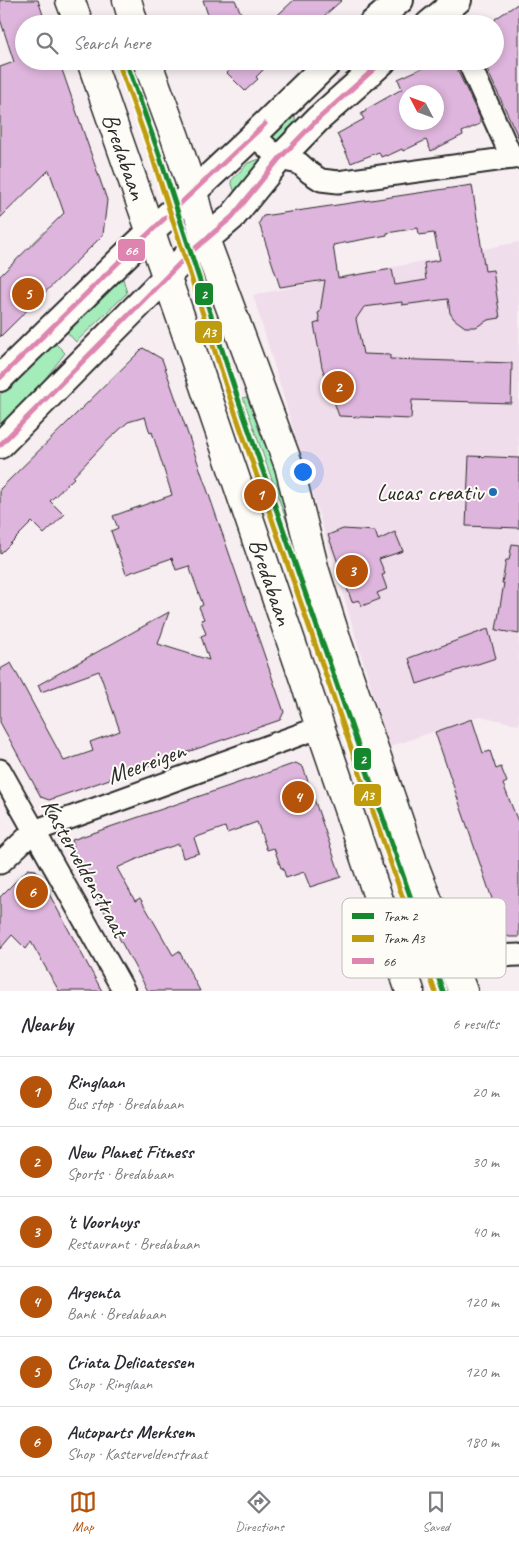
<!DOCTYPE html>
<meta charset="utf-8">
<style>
:root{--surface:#fff;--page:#f7f7f7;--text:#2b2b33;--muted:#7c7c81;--line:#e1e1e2;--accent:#b45309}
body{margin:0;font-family:Caveat,sans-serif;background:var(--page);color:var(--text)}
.compass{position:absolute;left:399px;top:85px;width:45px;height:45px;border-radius:50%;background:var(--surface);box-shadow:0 2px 8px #0003;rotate:311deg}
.you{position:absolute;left:302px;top:471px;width:18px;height:18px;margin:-12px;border:4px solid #fff;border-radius:50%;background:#1a73e8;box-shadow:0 0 0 8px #1a73e833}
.badge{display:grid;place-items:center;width:32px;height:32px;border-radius:50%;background:var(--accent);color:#fff;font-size:16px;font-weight:700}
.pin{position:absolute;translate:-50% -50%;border:2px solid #fff;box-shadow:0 1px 5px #0006}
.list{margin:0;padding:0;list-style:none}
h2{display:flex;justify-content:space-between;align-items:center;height:65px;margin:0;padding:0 20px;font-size:21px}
h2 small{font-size:16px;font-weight:400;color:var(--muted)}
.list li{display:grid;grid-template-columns:32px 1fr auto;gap:15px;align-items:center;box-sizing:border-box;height:70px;padding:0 20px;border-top:1px solid var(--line)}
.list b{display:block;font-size:19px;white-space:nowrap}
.list p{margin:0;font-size:16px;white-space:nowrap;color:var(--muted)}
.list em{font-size:16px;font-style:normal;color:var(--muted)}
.icon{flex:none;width:28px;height:28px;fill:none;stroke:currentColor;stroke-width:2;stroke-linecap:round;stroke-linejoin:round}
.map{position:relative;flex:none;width:519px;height:991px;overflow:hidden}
.search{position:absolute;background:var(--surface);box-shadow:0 2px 8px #0003;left:15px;right:15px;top:15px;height:55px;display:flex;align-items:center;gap:12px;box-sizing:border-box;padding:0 18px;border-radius:28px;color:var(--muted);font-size:19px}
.sheet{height:485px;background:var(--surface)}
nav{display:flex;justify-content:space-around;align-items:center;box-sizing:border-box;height:70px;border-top:1px solid var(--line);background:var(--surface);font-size:14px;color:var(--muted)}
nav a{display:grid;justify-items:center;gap:2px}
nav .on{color:var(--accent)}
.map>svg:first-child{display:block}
</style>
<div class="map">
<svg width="519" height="991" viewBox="0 0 519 991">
<rect width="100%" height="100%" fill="#f7eef2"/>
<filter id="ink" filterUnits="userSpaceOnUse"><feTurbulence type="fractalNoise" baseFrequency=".02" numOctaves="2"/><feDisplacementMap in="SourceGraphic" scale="10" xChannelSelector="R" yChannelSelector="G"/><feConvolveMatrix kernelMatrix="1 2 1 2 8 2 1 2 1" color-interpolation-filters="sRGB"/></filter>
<g filter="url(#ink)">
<polygon fill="#f0ddeb" points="519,242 519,725 480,716 389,747 253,295"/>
<g fill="#a4ecba" stroke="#688c72">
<polygon points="294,107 296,127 276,144 270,140 271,133"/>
<polygon points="260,159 263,159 236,196 231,181 248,163"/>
<polygon points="122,275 127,293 76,342 66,331"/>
<polygon points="54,342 65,353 22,409 0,431 0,395"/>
<polygon points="247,397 264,443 284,478 309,584 243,398"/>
<polygon points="287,554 315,637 311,638 283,556"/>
</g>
<g fill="#deb5dc" stroke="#2b2b2b" fill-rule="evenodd">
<polygon points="0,0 38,0 46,24 24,24 24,61 59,61 107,200 103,235 0,337 0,276 64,213 49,170 0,218 0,67 14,62 0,19"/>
<polygon points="203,0 235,0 246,24 211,24"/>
<polygon points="294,0 342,0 315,24 268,24"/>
<polygon points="519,3 519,139 483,61 495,61 495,19"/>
<polygon points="222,61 272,61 256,77 258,79 245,91 227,73 230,69"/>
<path d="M444,61H453L480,118V124L462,132L463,135L431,151L426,140L403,151L402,149L387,156L386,155L381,157L379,152L351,163L337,134L364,119L361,114L366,111L365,110L402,89L398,79L429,65L431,68ZM406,92H436V122H406Z"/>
<path d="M472,185L485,271L493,270L500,318L488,320L476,327H465L454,319L450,313L448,299L402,305V302L364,307L356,319L363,354L390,355V359L512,363L511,403L412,400L411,419L339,416L322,367L314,324L320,322L318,313L320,312L325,280L280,287L259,223L263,216ZM418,228L419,235L434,233L440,260L424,263L426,280L395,285L392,269L338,278L333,245L387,235V233Z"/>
<polygon points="143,348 162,359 284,712 280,720 49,800 41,797 0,722 0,669 11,663 64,761 93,751 90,742 120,731 99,671 41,692 38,685 169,612 158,644 209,660 201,636 206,634 201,620 204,619 199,607 203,605 189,566 176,570 172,558 126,574 111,531 118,528 113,516 172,495 152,432 150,433 145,417 128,422 105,443 73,477 74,478 50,501 64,515 44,534 32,522 0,554 0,489"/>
<polygon points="469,456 519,458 519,528 466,526"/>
<polygon points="343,529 375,531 378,540 395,532 403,551 379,559 385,574 382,575 387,589 377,593 380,599 362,606 359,600 352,602 328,535"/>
<polygon points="512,544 519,545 519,634 496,630 504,583 502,583 506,560 509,560"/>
<polygon points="488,629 496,658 417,684 409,658"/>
<polygon points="472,719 483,753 490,751 496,769 501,767 507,782 503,784 519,824 519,937 509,937 504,934 435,732"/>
<polygon points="296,763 303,767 341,877 310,887 304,872 286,878 283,868 281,868 274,848 267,850 257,822 227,833 225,827 194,838 199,853 183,858 179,844 148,854 117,868 135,901 140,898 173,955 179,951 200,991 148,991 70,848 74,846 72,840"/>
<polygon points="28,869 36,870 102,991 59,991 31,942 26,949 12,935 0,949 0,897"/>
</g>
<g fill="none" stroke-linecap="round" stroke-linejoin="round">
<defs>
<g id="minor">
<polyline points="468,61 512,158"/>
<polyline points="254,135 279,159 299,163 310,173 321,180 338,182 519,157"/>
<polyline points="0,770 124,991"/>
<polyline points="0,863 34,831 321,727"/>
<polyline points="454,966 474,957 519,955"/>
</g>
<g id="tertiary">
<polyline points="372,24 400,0"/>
<polyline points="429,24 458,0"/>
<polyline points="0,378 131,250 254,135 330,61"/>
<polyline points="0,445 191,252 232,217 279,159 317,120 383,61"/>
</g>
<g id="primary">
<polyline points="70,0 79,24"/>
<polyline points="127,0 134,24"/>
<path id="s1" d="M91,61L184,327L410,991"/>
<polyline points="147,61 175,137 193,192 205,239 289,466 315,571 338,644 413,862 463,991"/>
</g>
</defs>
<use href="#minor" stroke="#2b2b2b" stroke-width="25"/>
<use href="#tertiary" stroke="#2b2b2b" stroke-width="30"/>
<use href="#primary" stroke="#2b2b2b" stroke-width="31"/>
<use href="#minor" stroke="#fdfcf7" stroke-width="21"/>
<use href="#tertiary" stroke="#fdfcf7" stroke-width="26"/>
<use href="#primary" stroke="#fdfcf7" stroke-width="28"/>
<defs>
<g id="bus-1">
<polyline points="0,378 131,250 265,124"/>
<polyline points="0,445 191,252 232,217 279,159 317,120 383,61"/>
</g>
</defs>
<use href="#bus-1" stroke="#fdfcf7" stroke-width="9"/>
<use href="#bus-1" stroke="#dd85ae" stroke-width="5"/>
<defs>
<polyline id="tram-1" points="126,61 159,154 235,390 443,991"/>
<polyline id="tram-2" points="119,64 152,156 228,392 435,991"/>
</defs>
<use href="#tram-1" stroke="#fdfcf7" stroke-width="9"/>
<use href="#tram-2" stroke="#fdfcf7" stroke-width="9"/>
<use href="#tram-1" stroke="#15882e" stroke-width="5"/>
<use href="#tram-2" stroke="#bf9c0d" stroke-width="5"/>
</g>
</g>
<circle fill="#1f6fb2" stroke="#fdfcf7" stroke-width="2" cx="493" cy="492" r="5"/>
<g text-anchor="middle" stroke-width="4" stroke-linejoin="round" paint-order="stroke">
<g font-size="24" fill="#2b2b2b" stroke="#fdfcf7">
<text dy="8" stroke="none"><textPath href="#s1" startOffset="101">Bredabaan</textPath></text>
<text dy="8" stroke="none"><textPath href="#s1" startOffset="551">Bredabaan</textPath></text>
<text transform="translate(146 763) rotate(-20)" y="8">Meereigen</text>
<text transform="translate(85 868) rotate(61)" y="8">Kasterveldenstraat</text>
</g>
<g font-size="24" fill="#2b2b2b" stroke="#fdfcf7" text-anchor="end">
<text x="483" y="500">Lucas creativ</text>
</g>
</g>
<rect x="342" y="898" width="164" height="80" rx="8" fill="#fdfcf7" stroke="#bebdba" stroke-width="1"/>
<rect x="352" y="913" width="22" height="6" fill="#15882e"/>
<rect x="352" y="935" width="22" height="7" fill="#bf9c0d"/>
<rect x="352" y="958" width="22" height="6" fill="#dd85ae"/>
<g font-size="14" fill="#2b2b2b">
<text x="383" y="921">Tram 2</text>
<text x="383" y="943">Tram A3</text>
<text x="383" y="966">66</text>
</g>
<g stroke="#fdfcf7" stroke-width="2">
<rect x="117" y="238" width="29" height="24" rx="5" fill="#dd85ae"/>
<rect x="194" y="282" width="20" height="24" rx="5" fill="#15882e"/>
<rect x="194" y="320" width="29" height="24" rx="5" fill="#bf9c0d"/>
<rect x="353" y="747" width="19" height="24" rx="5" fill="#15882e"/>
<rect x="353" y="783" width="29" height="24" rx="5" fill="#bf9c0d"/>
</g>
<g font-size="14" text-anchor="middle" font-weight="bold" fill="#fff">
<text x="131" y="255">66</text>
<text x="204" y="299">2</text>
<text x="209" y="337">A3</text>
<text x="363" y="764">2</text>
<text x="367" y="800">A3</text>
</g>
</svg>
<svg class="compass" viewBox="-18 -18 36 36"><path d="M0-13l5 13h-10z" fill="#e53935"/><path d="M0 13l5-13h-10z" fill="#7c7c81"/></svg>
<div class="you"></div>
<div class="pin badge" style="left:260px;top:495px">1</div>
<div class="pin badge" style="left:338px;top:387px">2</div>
<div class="pin badge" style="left:352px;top:571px">3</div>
<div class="pin badge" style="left:298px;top:797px">4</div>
<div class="pin badge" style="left:28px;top:294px">5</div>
<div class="pin badge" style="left:32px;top:892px">6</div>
<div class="search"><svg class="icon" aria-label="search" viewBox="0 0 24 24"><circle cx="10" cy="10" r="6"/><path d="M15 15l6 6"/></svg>Search here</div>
</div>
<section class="sheet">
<h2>Nearby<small>6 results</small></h2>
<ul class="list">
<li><span class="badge">1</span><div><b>Ringlaan</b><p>Bus stop · Bredabaan</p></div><em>20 m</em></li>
<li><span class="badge">2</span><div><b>New Planet Fitness</b><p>Sports · Bredabaan</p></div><em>30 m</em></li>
<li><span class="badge">3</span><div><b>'t Voorhuys</b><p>Restaurant · Bredabaan</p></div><em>40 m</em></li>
<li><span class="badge">4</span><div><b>Argenta</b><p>Bank · Bredabaan</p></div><em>120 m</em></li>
<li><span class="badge">5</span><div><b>Criata Delicatessen</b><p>Shop · Ringlaan</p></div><em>120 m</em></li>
<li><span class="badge">6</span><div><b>Autoparts Merksem</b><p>Shop · Kasterveldenstraat</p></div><em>180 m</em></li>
</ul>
</section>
<nav>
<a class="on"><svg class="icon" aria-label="map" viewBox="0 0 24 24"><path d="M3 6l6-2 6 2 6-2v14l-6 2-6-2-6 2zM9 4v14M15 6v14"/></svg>Map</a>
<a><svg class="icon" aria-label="directions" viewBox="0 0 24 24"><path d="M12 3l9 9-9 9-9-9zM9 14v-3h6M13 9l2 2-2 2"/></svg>Directions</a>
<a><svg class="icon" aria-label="saved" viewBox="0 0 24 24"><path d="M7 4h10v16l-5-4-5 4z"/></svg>Saved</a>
</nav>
